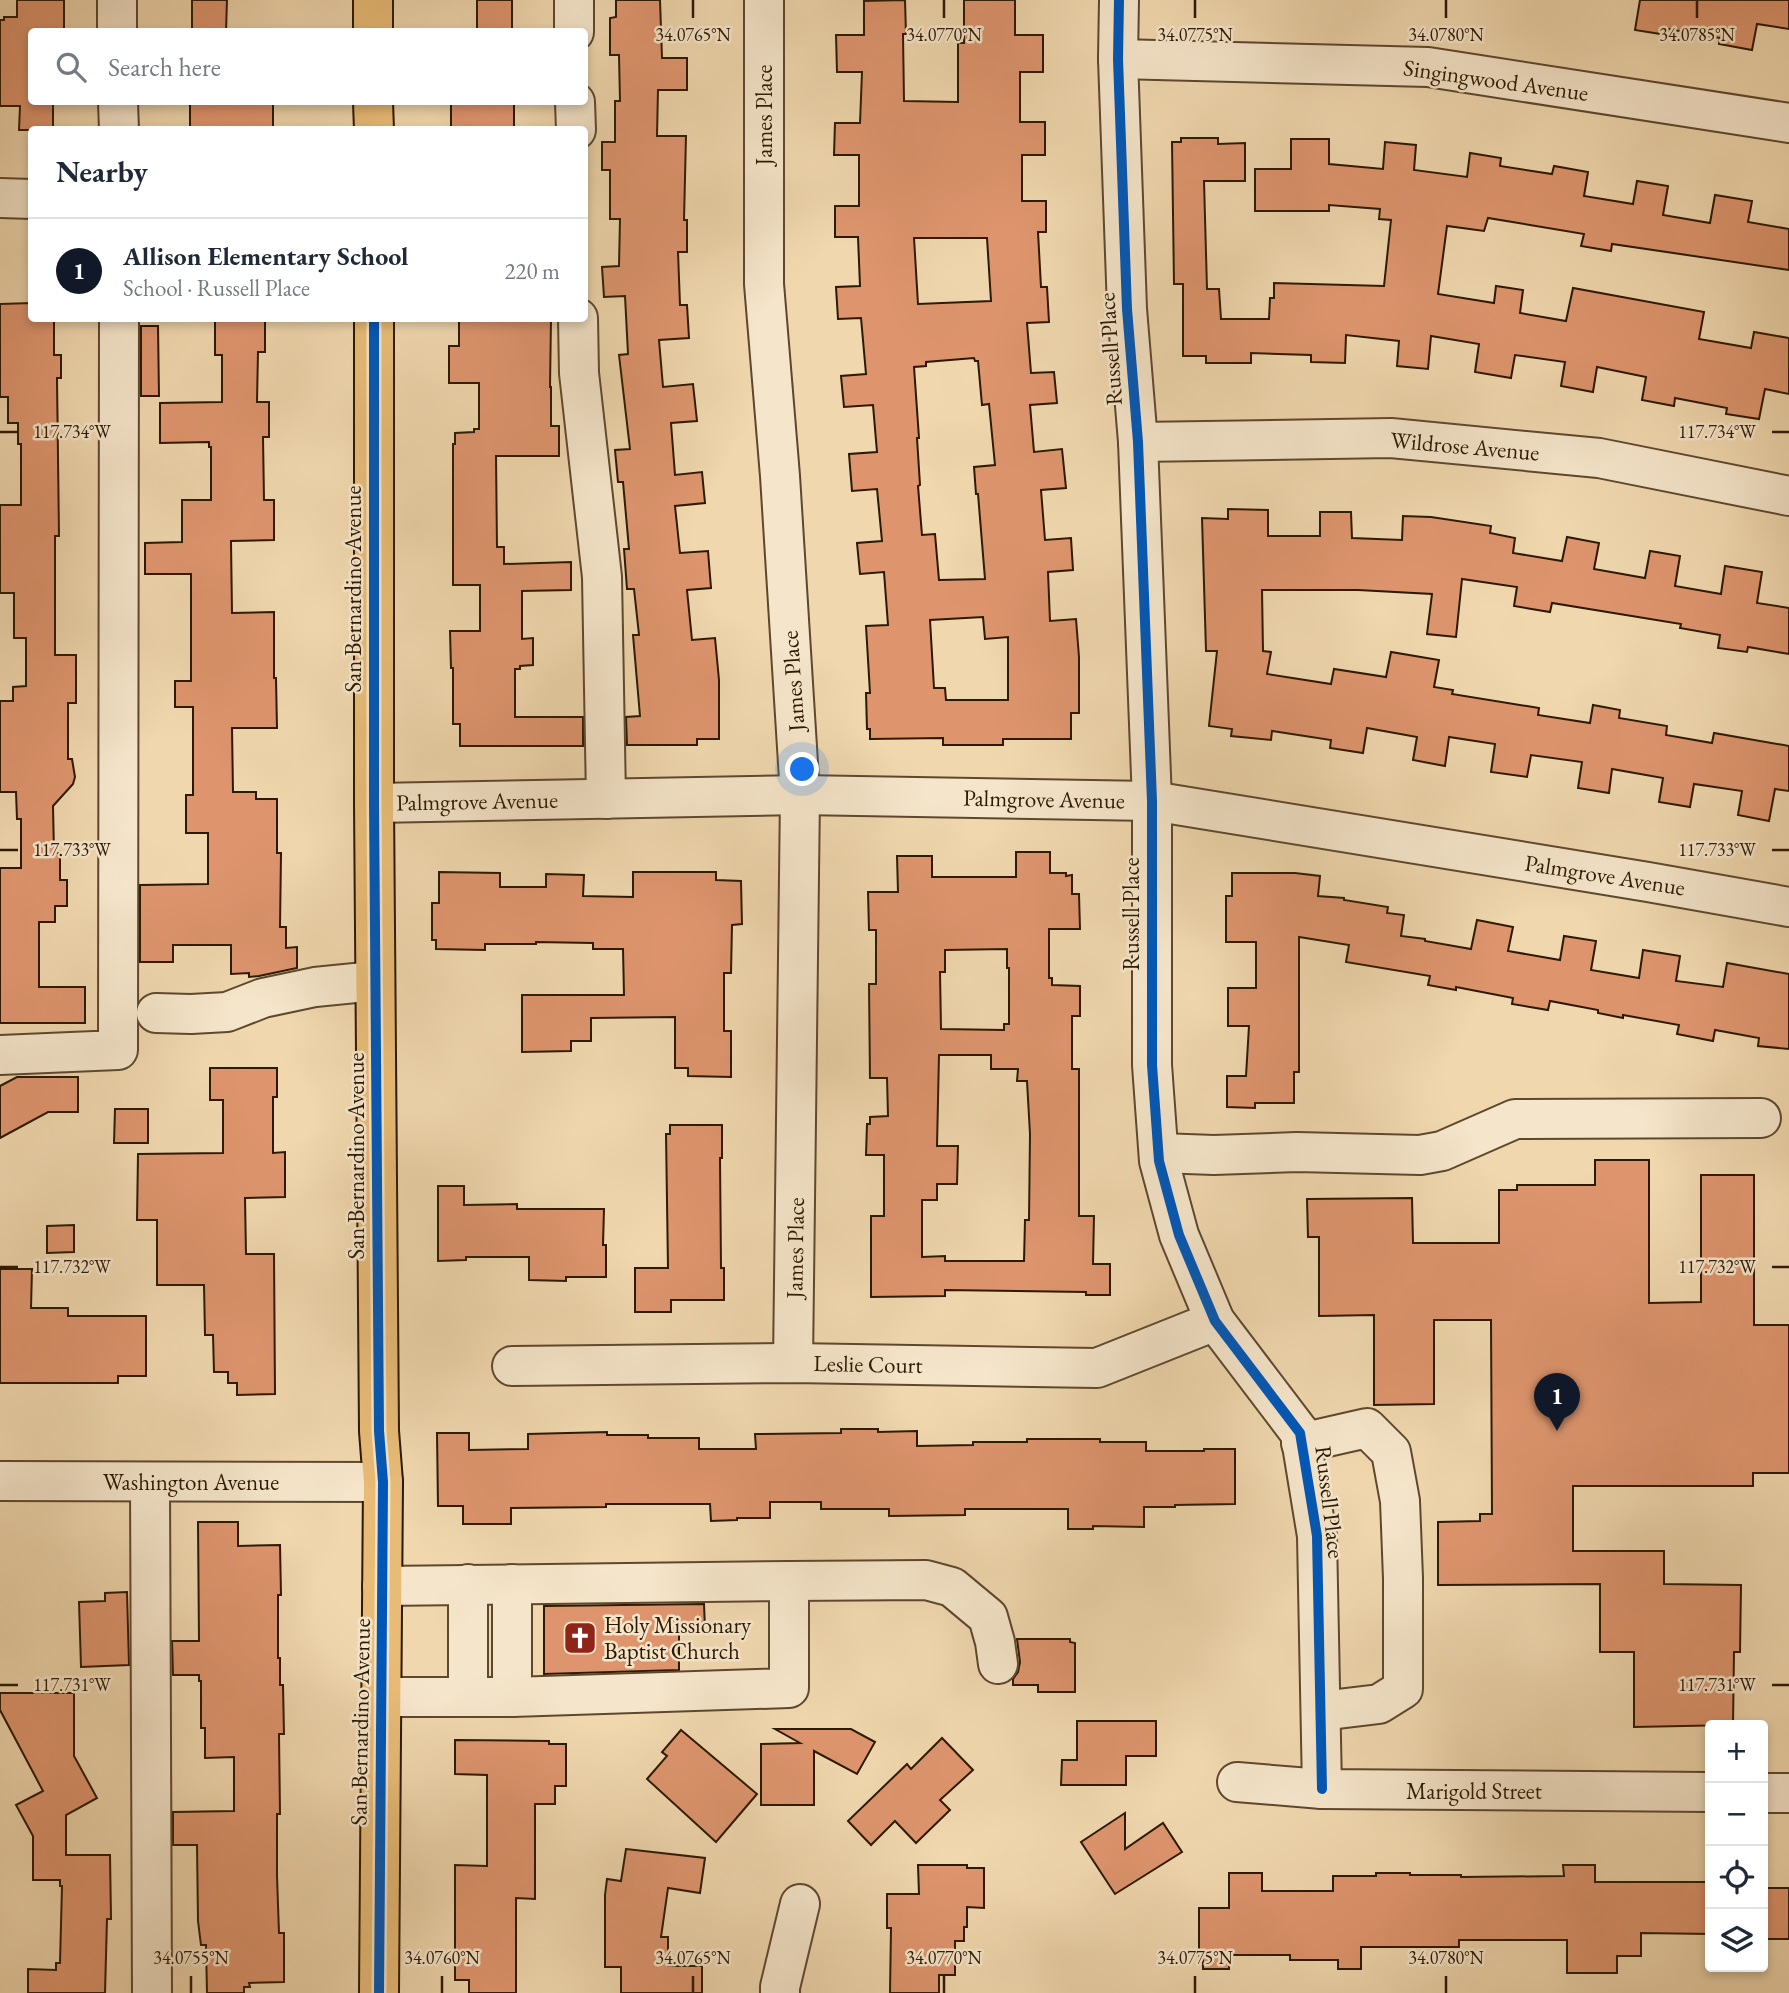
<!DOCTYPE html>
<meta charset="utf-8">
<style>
:root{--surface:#fff;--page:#f6f6f7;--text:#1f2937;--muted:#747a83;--line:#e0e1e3;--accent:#111827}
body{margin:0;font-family:"EB Garamond",serif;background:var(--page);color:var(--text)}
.controls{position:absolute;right:21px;bottom:21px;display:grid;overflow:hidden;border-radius:7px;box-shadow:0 4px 10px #0003}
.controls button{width:63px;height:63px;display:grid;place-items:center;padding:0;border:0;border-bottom:2px solid var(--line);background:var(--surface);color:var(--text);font:35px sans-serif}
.you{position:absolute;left:803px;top:770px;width:24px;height:24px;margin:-18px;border:5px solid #fff;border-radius:50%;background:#1a73e8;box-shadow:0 0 0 10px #1a73e833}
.badge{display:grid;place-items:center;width:46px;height:46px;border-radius:50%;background:var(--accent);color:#fff;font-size:23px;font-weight:700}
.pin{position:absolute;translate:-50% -58px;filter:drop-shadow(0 2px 4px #0008)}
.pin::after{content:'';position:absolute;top:37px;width:24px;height:21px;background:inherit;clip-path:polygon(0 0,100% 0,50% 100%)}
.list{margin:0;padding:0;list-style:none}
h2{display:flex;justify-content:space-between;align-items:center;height:91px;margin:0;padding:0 28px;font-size:30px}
h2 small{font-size:23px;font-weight:400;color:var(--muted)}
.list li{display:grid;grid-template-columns:46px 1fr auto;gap:21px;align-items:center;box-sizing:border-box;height:105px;padding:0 28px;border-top:2px solid var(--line)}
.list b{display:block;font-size:26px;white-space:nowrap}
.list p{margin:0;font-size:23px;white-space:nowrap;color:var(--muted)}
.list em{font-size:23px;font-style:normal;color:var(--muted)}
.icon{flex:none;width:38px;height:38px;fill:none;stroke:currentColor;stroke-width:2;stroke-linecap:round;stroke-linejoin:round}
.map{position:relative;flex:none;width:1789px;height:1993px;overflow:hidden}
.search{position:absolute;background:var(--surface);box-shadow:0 4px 10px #0003;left:28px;top:28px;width:560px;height:77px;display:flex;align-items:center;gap:18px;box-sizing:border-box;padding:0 24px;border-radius:7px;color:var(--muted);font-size:26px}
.panel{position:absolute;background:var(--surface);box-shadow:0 4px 10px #0003;left:28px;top:126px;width:560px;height:196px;border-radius:7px}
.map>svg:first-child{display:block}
</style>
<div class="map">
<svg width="1789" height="1993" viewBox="0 0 1789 1993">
<rect width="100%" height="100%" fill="#f0d7ae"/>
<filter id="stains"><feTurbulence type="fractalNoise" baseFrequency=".00286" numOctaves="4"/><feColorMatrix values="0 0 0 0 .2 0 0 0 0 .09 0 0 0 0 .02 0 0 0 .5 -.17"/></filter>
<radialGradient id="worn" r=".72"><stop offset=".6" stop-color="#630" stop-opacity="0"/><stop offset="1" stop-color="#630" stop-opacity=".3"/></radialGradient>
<g fill="#de956e" stroke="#2c1902" stroke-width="2" fill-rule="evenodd">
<polygon points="17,0 64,0 64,32 32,32 32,102 53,102 53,130 19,130 20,106 0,106 0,20 4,20 4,17 17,17"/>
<polygon points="192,0 227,0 226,32 192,32"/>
<rect x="477" y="0" width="35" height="32"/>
<polygon points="616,0 660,0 662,58 687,58 687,90 658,90 657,136 686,136 684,220 687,220 687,252 678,252 680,305 687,305 689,338 659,340 663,387 693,384 697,421 671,423 675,475 702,472 705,503 675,506 680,553 708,551 711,588 687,590 692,640 715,638 719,680 719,739 697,739 697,745 627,745 626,717 640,716 633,635 639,635 634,589 627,589 624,549 629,549 623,482 618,482 615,450 630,449 619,355 628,354 625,296 604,297 602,267 619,266 620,219 610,219 610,170 602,170 602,142 615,142 615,101 620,101 619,55 610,55 610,18 616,17"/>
<path d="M905,0L906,34H903L904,101L958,102V43H964V0H1015V35H1043V72H1020V122H1045V155H1022V201H1046V232H1038L1041,287H1047L1049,322L1027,323L1031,373L1054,372L1057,403L1030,405L1034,452L1062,449L1066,488L1041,490L1045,540L1071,538L1073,570L1048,572L1050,621L1076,619L1079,657V713H1071V739H1003V745H943V738L870,739V729H867L866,693H870L866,626L888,625L884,572L860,574L857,543L882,541L877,489L852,491L849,454L877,452L873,405L844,407L841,376L866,374L861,318L838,319L836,287L860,286L858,237H835V206H859V155H834L835,123H860L862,72H837L836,35H864V1ZM914,238H987L991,301L918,304ZM974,358L975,361H978L982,405L989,404L995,465L974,467L976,494H978L985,579L939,580L935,534L922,535L918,486L920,485L917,438H919L914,367L926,366V362ZM983,617L985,639L1008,637V700H946L945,688H934L930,620Z"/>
<polygon points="1640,0 1789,0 1789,29 1757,24 1752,50 1719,44 1720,38 1668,29 1667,35 1635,30"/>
<polygon points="190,102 273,102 273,128 190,130"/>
<rect x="451" y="102" width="63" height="28"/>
<polygon points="1181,138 1218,138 1218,144 1245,143 1245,181 1204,181 1207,289 1219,289 1221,319 1269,319 1270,298 1274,298 1274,283 1384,286 1391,220 1379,219 1380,209 1329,205 1329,211 1255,211 1255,169 1291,169 1291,139 1329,139 1329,164 1383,169 1385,142 1416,145 1414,170 1467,177 1470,153 1501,158 1500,166 1552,174 1554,166 1588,172 1584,196 1633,204 1637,181 1668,186 1663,215 1710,223 1715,195 1752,201 1748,222 1789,229 1789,270 1612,244 1611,251 1581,246 1584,234 1488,218 1484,231 1447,226 1438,294 1494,303 1496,286 1523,290 1520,313 1566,321 1573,288 1704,312 1699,339 1751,348 1754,332 1789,338 1789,394 1765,389 1759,419 1726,414 1727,408 1675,398 1674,406 1642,400 1646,377 1597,367 1593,392 1561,386 1565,362 1515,355 1511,378 1475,372 1479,344 1431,336 1428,369 1397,366 1399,341 1346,335 1345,363 1311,362 1311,355 1251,353 1251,363 1206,363 1206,356 1183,356 1183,284 1174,284 1172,142 1181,142"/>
<polygon points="32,303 32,318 54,318 54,355 61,355 61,378 57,378 59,536 55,536 55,655 76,655 76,703 68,703 68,759 72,759 75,777 73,784 53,806 54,853 60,853 60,880 67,880 67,906 55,906 55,922 39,922 39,987 85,987 85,1023 0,1023 0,868 21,868 21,819 17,819 16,792 0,792 0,701 13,701 13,687 26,686 26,638 14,638 14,593 0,593 0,505 21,505 21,444 18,444 18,423 8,423 8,397 0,397 0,304"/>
<polygon points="215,318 265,318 265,352 258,352 257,402 269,402 269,437 263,437 264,500 274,500 274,540 231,541 232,613 274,612 274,678 276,678 277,728 232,728 233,792 256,792 256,799 277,799 277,853 281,853 280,927 286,927 286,948 297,947 297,968 259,976 249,977 249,973 231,974 231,945 173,945 173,962 140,962 140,885 208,884 208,833 186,833 186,795 193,795 193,707 175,707 175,681 191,681 191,574 145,574 145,543 182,542 182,500 211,500 211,447 209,447 209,442 160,443 160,403 222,402 222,355 215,355"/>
<polygon points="459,318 551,318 550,387 551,387 551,426 559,426 559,456 496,456 497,547 504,547 504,564 571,562 571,590 522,591 522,639 533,638 533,665 520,666 520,669 515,669 515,717 583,717 583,746 460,746 460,724 453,724 453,668 451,668 450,631 480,631 480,585 453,585 453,444 455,444 455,433 474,432 474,429 479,429 479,383 449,383 449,346 459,346"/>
<polygon points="141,326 158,326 159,396 141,396"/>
<polygon points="1228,509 1268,510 1268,536 1320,536 1320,512 1351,512 1352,538 1402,540 1403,516 1431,517 1491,526 1490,533 1515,538 1513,553 1562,561 1567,537 1599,543 1594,569 1645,578 1650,551 1680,556 1675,586 1721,594 1725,566 1762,572 1757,603 1789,608 1789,654 1748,647 1747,652 1718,648 1720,635 1680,628 1681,624 1552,603 1550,612 1514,606 1517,587 1462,579 1456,637 1427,634 1432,594 1358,590 1262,590 1263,651 1271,652 1267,674 1331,684 1334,669 1386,677 1391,652 1439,660 1434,687 1453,690 1452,694 1539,708 1538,715 1590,723 1593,705 1620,710 1619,718 1667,726 1666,735 1712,743 1714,733 1789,746 1789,791 1775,789 1769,821 1738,815 1742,791 1694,784 1690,807 1659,802 1663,778 1612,769 1609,793 1578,788 1582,762 1531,755 1527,777 1491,772 1495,744 1449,737 1445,766 1413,760 1417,737 1367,728 1363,753 1330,748 1331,740 1272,731 1271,740 1231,736 1232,729 1209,726 1217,651 1206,651 1202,518 1228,519"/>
<path d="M1016,852H1050V873H1066V876L1072,875V894H1079L1080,929H1049V978H1052V985L1080,986V1016H1072V1069H1079V1216H1094L1093,1264H1110V1295H1086V1292L945,1290V1296L871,1297V1216H884V1155H866L867,1124H870V1117L888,1116L887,1078H870L869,984H876V930H869L868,892H898L897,856H932V877H1016ZM1007,949V968H1009V1024H1004V1030L941,1029L940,972H945V950ZM939,1055H991V1069H1018L1017,1081H1027L1030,1134L1029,1220H1025L1024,1261H945V1256L922,1257V1200H937V1184H957L958,1146H937Z"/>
<polygon points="439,872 500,873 500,887 546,887 546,874 584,875 583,896 633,897 633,872 716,872 716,880 741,881 742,924 732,925 731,973 724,973 724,1031 731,1031 731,1077 688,1076 688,1068 675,1068 675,1017 591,1018 591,1041 571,1041 571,1051 522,1052 522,995 624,995 623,949 593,949 593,943 536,942 536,944 485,944 485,950 436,949 436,940 432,940 432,903 439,903"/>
<polygon points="1232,873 1295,873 1320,876 1318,896 1344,898 1344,900 1388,907 1387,913 1404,915 1401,936 1425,939 1425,941 1471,949 1477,920 1513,927 1508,951 1560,960 1564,936 1596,941 1591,970 1639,978 1643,950 1680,956 1676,981 1723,987 1727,963 1789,974 1789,1049 1758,1046 1759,1038 1715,1030 1713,1041 1677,1034 1679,1025 1623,1015 1623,1018 1598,1013 1598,1010 1550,1001 1548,1010 1512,1004 1513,998 1456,987 1456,990 1428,985 1430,976 1346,962 1349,945 1299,937 1299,1072 1294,1072 1294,1103 1255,1103 1255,1108 1227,1107 1227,1076 1246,1076 1249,1026 1228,1026 1228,988 1256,988 1256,942 1226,942 1226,896 1232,896"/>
<polygon points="210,1068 277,1068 277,1097 273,1097 273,1153 285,1152 285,1197 245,1198 246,1254 274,1254 275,1394 237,1395 237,1383 228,1383 228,1372 214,1372 213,1335 205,1335 204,1285 157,1285 157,1220 137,1220 138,1154 223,1153 223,1100 210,1100"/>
<polygon points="17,1077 78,1077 78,1112 48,1112 0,1138 0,1086"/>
<polygon points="115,1109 148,1109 148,1143 114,1143"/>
<polygon points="670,1125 722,1125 722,1158 720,1158 721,1268 724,1268 724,1300 671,1300 671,1312 635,1312 635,1268 668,1268 666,1134 670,1134"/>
<polygon points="1595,1160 1649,1160 1649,1303 1701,1302 1701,1175 1754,1175 1754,1325 1789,1325 1789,1473 1753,1473 1753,1486 1573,1486 1573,1551 1664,1551 1664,1584 1741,1585 1740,1652 1734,1652 1733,1725 1634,1727 1634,1652 1600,1652 1600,1584 1438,1585 1438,1522 1480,1521 1480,1514 1492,1514 1491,1320 1434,1320 1434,1404 1374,1405 1374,1315 1319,1316 1319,1237 1308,1237 1307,1199 1412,1198 1413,1243 1499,1243 1499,1190 1517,1190 1517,1185 1595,1185"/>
<polygon points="438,1186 464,1186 464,1205 517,1204 517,1209 604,1209 603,1245 606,1245 606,1277 566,1277 566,1281 529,1280 529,1257 466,1257 466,1260 438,1261"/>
<polygon points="74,1225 74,1252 47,1253 47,1226"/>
<polygon points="0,1269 32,1269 31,1308 68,1308 68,1316 146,1316 146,1376 118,1376 118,1383 0,1383"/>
<polygon points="841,1429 878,1429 878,1432 917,1431 917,1446 973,1445 973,1442 1027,1442 1027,1439 1100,1439 1100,1442 1146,1442 1146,1451 1204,1451 1204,1449 1235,1449 1235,1504 1175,1505 1175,1507 1144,1507 1144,1527 1093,1526 1093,1529 1068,1529 1068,1509 965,1509 965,1515 889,1516 889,1509 821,1509 821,1502 770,1502 770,1518 737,1518 737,1520 711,1521 710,1504 606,1504 606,1507 511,1508 511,1524 463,1524 463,1506 438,1506 437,1433 469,1433 469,1450 528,1449 528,1434 607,1432 607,1435 648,1435 648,1438 699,1438 699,1449 756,1449 755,1434 841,1433"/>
<polygon points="198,1522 238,1522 238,1546 280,1545 281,1595 278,1595 278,1658 280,1658 280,1685 283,1685 284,1734 279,1734 280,1814 277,1814 277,1876 279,1933 284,1933 284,1982 249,1983 250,1987 244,1987 244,1993 207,1993 206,1945 201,1945 198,1921 197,1845 173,1845 173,1812 234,1811 234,1757 205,1758 205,1728 201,1728 201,1681 199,1681 199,1675 173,1675 172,1641 199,1641"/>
<polygon points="127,1592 129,1665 81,1667 79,1602 105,1601 105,1593"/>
<polygon points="704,1604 705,1628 679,1628 679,1670 544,1674 544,1606"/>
<polygon points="1017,1639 1070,1639 1070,1642 1075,1643 1075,1692 1038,1692 1038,1685 1013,1685 1013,1679 1018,1672 1020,1662"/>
<polygon points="0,1693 74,1693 74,1756 97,1798 66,1815 66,1855 110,1855 111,1919 107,1919 105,1993 28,1993 28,1969 56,1970 56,1963 60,1963 62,1886 60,1886 60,1880 33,1880 33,1836 16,1805 43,1791 0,1710"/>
<polygon points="1077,1721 1156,1721 1156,1756 1126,1756 1126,1785 1061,1785 1062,1760 1077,1760"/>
<polygon points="775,1729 851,1729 875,1742 857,1774 814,1751 814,1805 761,1805 761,1744 800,1743"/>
<polygon points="681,1730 757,1794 716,1842 647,1779 667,1756 662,1752"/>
<polygon points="942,1738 973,1770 940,1800 950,1810 916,1843 895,1821 871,1845 848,1821 907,1764 911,1769"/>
<polygon points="455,1740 549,1741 549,1744 566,1744 566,1786 555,1786 555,1804 535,1804 535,1899 516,1898 516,1993 469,1993 469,1980 455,1980 455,1865 487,1866 487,1775 455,1774"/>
<polygon points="1125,1813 1125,1849 1163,1823 1182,1852 1115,1894 1081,1842"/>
<polygon points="626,1849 705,1858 700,1893 668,1888 661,1937 668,1937 668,1966 702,1966 702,1993 621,1993 621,1967 605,1967 605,1895 607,1879 621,1881"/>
<polygon points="918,1865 967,1865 967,1868 984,1868 984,1908 967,1907 967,1927 964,1927 964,1941 955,1941 955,1975 939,1975 939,1993 890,1993 891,1928 887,1928 887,1894 919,1894"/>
<polygon points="1563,1865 1595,1865 1595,1882 1710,1882 1710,1934 1641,1933 1641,1956 1617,1956 1617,1973 1567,1973 1567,1940 1459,1940 1459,1947 1361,1947 1361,1969 1338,1969 1338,1960 1290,1960 1290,1955 1229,1955 1229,1969 1203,1969 1203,1956 1199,1956 1199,1908 1229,1908 1229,1873 1262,1873 1262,1891 1333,1891 1333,1876 1376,1876 1376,1873 1410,1873 1410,1875 1461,1875 1461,1877 1564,1876"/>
<rect x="1763" y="1888" width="26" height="51"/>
</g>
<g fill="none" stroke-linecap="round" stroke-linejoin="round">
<defs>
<g id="minor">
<polyline points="117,0 117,32"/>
<polyline points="574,0 574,32"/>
<polyline points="764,0 764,284 780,476 800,795 793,1363"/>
<polyline points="1119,0 1118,59 1127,309 1138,442 1152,801 1152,1065 1159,1161 1179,1235 1215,1321 1300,1433 1317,1536 1322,1789"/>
<polyline points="1118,59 1428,67 1789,123"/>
<polyline points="118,102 119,130"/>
<polyline points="575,102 576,130"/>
<polyline points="0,198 32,199"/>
<polyline points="578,318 579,373 602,577 606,799"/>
<polyline points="1138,442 1391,438 1599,458 1789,496"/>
<polyline points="374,803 800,795 1152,801 1648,882 1789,907"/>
<polyline points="156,1013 191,1014 227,1012 263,998 315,987 375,981"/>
<polyline points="0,1055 118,1050 119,318"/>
<polyline points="1159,1153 1214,1155 1297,1152 1420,1155 1442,1151 1515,1119 1761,1118"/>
<polyline points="512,1366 793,1363 1097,1368 1215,1321"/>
<polyline points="1301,1443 1367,1428 1391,1452 1400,1501 1403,1578 1403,1689 1379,1704 1321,1711"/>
<polyline points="0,1481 383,1482"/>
<polyline points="150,1482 152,1993"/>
<polyline points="789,1581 926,1580 952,1587 988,1617 995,1642 998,1664"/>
<polyline points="468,1584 468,1697"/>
<polyline points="512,1584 512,1697"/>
<polyline points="381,1697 512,1697 789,1688 789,1581 382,1586"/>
<polyline points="1237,1782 1322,1789 1710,1792"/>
<polyline points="1763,1793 1789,1793"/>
<polyline points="780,1993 780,1987 800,1904"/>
</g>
<g id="major">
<polyline points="373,0 373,32"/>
<polyline points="373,102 374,130"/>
<polyline points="374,318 374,803 379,1431 383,1482 379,1993"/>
</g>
</defs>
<use href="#minor" stroke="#5d482d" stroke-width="42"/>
<use href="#major" stroke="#2c1902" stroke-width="42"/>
<use href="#minor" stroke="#f5e5ca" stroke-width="38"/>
<use href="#major" stroke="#e8bc77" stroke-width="38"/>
<defs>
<g id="cycleway">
<polyline points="1119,0 1118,59 1127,309 1138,442 1152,801 1152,1065 1159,1161 1179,1235 1215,1321 1300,1433 1317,1536 1322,1789"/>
<polyline points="374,318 374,803 379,1431 383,1482 379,1993"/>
</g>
</defs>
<use href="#cycleway" stroke="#f5e5ca" stroke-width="15"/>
<use href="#cycleway" stroke="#0057b8" stroke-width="10"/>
</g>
<path fill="none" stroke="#2c1902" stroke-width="2.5" d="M693,0V18M944,0V18M1195,0V18M1446,0V18M1697,0V18M0,432H18M1772,432H1789M0,850H18M1772,850H1789M0,1267H18M1772,1267H1789M0,1685H18M1772,1685H1789M191,1976V1993M442,1976V1993M693,1976V1993M944,1976V1993M1195,1976V1993M1446,1976V1993"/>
<defs>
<symbol id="church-square" viewBox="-11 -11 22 22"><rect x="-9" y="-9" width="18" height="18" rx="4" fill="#8f2418" stroke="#f5e5ca"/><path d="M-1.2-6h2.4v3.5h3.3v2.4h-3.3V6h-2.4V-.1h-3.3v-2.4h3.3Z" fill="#fff"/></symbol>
</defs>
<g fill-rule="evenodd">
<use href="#church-square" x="561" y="1619" width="38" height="38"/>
</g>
<g text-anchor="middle" stroke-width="5" stroke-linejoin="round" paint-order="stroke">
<g font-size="23" fill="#2c1902" stroke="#f5e5ca">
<text transform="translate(1496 80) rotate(8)" y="8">Singingwood Avenue</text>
<text transform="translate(764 115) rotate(-90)" y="8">James Place</text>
<text transform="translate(1110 349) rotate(-94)" y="8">Russell Place</text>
<text transform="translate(1465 446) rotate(5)" y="8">Wildrose Avenue</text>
<text transform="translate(353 589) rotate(-90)" y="8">San Bernardino Avenue</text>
<text transform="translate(793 681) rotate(-94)" y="8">James Place</text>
<text transform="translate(1044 799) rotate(1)" y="8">Palmgrove Avenue</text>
<text transform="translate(477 801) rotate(-1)" y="8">Palmgrove Avenue</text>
<text transform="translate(1605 875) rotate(9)" y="8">Palmgrove Avenue</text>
<text transform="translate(1131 914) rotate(-90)" y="8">Russell Place</text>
<text transform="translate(356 1156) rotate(-90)" y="8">San Bernardino Avenue</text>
<text transform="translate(795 1248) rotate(-89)" y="8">James Place</text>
<text transform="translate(868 1364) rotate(1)" y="8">Leslie Court</text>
<text x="191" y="1490">Washington Avenue</text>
<text transform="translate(1330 1502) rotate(83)" y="8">Russell Place</text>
<text transform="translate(360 1722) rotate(-89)" y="8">San Bernardino Avenue</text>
<text x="1474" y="1799">Marigold Street</text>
</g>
<g font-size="23" fill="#2c1902" stroke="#f5e5ca" text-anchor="start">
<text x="604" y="1633">Holy Missionary<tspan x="604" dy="26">Baptist Church</tspan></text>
</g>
</g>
<g font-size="18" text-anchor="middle" fill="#2c1902" stroke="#f5e5ca" stroke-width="5" stroke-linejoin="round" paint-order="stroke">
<text x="693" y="41">34.0765°N</text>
<text x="944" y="41">34.0770°N</text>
<text x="1195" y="41">34.0775°N</text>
<text x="1446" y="41">34.0780°N</text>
<text x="1697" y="41">34.0785°N</text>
<text x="1717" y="438">117.734°W</text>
<text x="72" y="438">117.734°W</text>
<text x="1717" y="856">117.733°W</text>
<text x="72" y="856">117.733°W</text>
<text x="1717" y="1273">117.732°W</text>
<text x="72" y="1273">117.732°W</text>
<text x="1717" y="1691">117.731°W</text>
<text x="72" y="1691">117.731°W</text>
<text x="191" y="1964">34.0755°N</text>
<text x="442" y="1964">34.0760°N</text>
<text x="693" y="1964">34.0765°N</text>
<text x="944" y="1964">34.0770°N</text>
<text x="1195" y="1964">34.0775°N</text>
<text x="1446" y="1964">34.0780°N</text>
</g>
<rect width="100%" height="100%" filter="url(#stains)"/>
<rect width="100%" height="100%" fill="url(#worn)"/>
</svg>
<div class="controls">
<button>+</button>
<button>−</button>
<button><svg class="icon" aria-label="locate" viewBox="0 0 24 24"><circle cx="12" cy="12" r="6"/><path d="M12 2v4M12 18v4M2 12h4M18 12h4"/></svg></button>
<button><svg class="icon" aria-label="layers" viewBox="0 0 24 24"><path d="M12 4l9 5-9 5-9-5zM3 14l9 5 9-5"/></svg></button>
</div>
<div class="you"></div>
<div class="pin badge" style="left:1557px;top:1431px">1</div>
<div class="search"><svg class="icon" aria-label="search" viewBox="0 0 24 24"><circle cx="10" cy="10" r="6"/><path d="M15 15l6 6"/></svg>Search here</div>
<section class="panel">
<h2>Nearby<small></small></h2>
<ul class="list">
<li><span class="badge">1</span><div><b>Allison Elementary School</b><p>School · Russell Place</p></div><em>220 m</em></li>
</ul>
</section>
</div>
